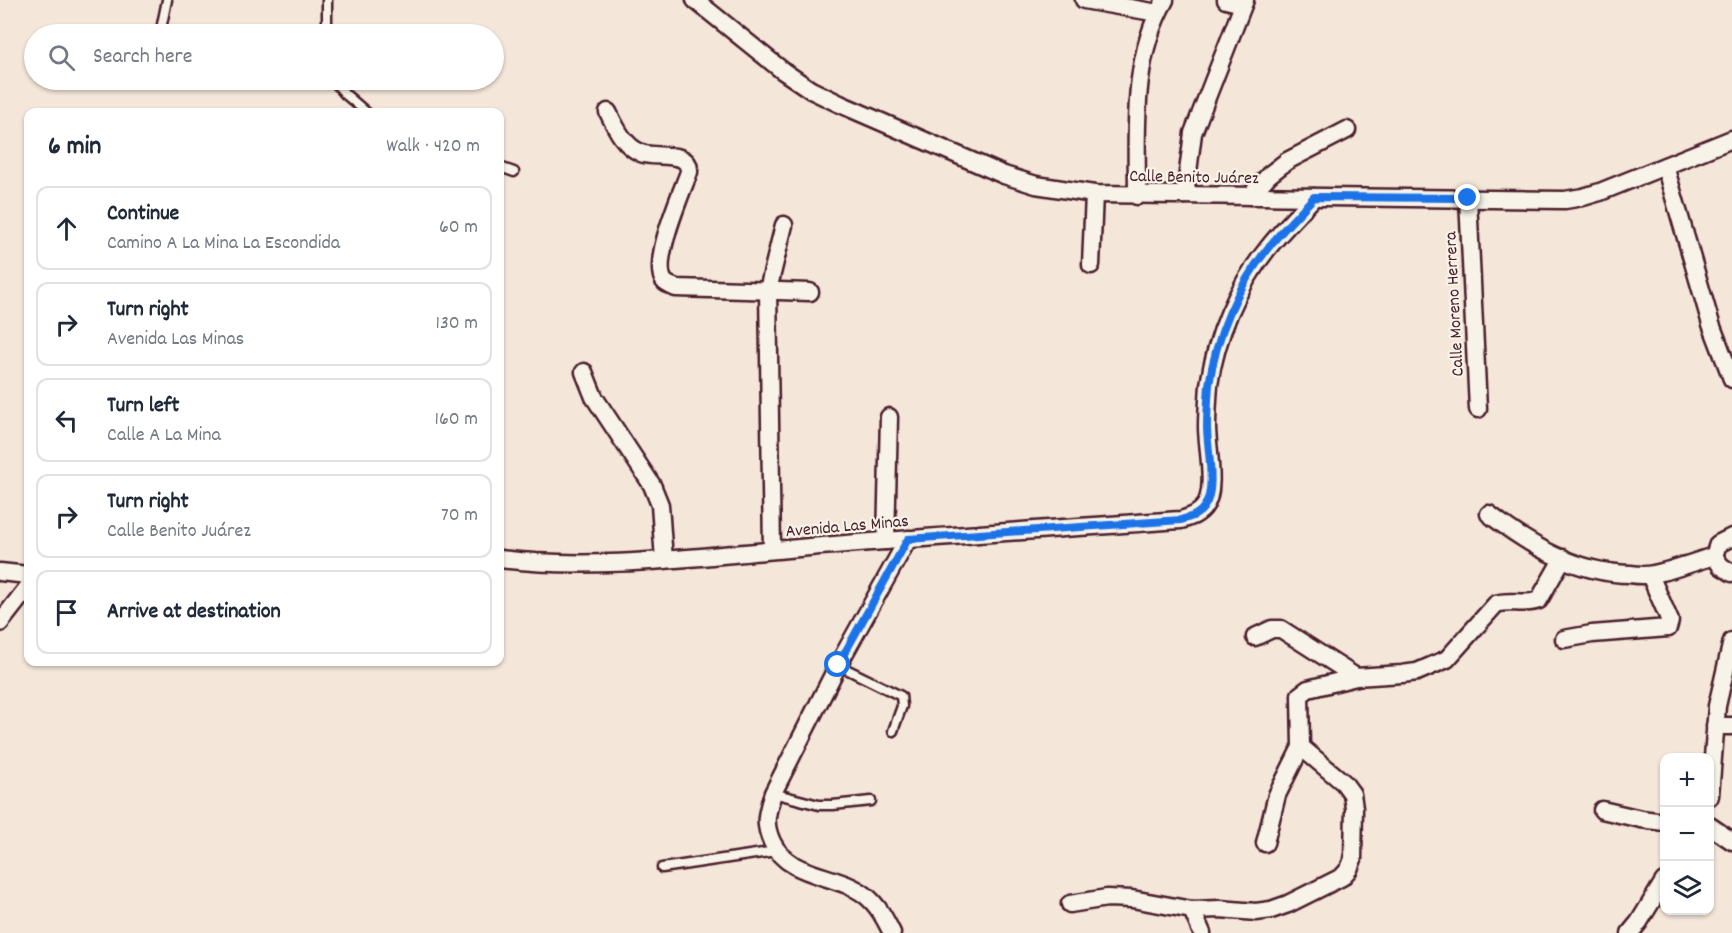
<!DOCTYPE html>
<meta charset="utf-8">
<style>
:root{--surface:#fff;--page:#f6f6f7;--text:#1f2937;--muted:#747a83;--line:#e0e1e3}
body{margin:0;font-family:Dekko,sans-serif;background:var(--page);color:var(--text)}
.controls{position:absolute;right:18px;bottom:18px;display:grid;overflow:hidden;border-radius:12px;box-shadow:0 2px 4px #0004}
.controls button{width:54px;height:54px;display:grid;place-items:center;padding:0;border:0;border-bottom:2px solid var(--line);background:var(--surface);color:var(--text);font:30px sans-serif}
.stop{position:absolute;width:18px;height:18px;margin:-14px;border:4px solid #1a73e8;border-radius:50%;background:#fff}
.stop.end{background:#1a73e8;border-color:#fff;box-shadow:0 2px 6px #0008}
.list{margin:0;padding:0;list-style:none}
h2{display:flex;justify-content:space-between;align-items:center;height:78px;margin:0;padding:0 24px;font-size:26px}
h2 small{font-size:20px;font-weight:400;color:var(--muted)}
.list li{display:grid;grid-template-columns:39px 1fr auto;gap:18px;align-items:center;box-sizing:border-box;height:84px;margin:0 12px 12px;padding:0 12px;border:2px solid var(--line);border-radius:12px}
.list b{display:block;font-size:22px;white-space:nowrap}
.list p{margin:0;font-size:20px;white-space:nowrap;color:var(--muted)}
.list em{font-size:20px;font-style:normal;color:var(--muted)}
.icon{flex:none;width:33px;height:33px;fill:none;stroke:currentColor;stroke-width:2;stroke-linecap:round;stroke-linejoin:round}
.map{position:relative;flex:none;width:1732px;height:933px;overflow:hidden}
.search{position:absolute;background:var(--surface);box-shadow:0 2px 4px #0004;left:24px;top:24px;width:480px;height:66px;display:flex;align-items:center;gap:15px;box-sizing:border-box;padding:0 21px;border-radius:33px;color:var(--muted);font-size:22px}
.panel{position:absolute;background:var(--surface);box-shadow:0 2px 4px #0004;left:24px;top:108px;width:480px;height:558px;border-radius:12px}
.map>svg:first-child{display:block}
</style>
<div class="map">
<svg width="1732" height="933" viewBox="0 0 1732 933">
<rect width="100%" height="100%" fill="#f4e6d9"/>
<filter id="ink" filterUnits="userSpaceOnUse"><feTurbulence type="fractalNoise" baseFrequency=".0167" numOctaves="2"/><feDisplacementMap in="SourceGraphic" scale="12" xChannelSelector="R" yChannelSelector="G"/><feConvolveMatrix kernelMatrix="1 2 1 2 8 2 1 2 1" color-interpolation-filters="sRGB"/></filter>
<g filter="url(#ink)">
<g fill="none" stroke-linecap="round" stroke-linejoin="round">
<defs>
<g id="lane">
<polyline points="160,34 167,0"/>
<polyline points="327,34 327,0"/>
<polyline points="333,80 345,94 366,112"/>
<polyline points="500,167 514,172"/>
<polyline points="838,665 901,696 902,706 893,731"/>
<polyline points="773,793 819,805 833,805 871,801"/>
<polyline points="662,868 776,851"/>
</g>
<g id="street">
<polyline points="695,0 783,71 811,90 840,104 1004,175 1036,185 1094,194 1565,200 1583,197 1600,192 1732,139"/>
<polyline points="1084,0 1158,13"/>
<polyline points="1226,0 1243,4"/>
<path d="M608,112C616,128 624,146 641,153C656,159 690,149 689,172C681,194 651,261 664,281C667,285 672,286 676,288L810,292"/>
<polyline points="1665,166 1711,324 1732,379"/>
<polyline points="1185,195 1193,133 1245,0"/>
<path d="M1137,196C1137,130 1131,59 1165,0"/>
<polyline points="1250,196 1269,175 1287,161 1347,130"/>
<polyline points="1468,198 1478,409"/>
<polyline points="1091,265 1094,194"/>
<polyline points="584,372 594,397 652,485 660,505 664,560"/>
<path d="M1489,514C1530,546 1577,573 1630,574C1637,575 1646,576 1653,574C1674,570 1694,562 1714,556L1718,544L1732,537"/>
<polyline points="886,541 889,417"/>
<polyline points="772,550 768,290 784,225"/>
<polyline points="1714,556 1721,566 1732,573"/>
<path d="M500,559C599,571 700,556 799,548C926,537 1054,529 1181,520C1190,517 1198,515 1204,507C1217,491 1207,447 1207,427C1207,413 1208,399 1209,385C1216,336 1237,287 1268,248C1282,230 1299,214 1314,197"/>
<polyline points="0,572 28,575"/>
<polyline points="0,623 28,587"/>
<path d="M1255,637L1272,629H1281L1356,677L1402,674L1417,672L1447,659L1496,604C1509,599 1525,606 1539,600L1563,558"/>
<polyline points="1564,639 1592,634 1668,628 1670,621 1650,575"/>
<polyline points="1715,726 1732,726"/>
<polyline points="1710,796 1717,706 1732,641"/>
<polyline points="1602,810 1641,819 1664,822"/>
<polyline points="1710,826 1732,841"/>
<polyline points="1265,843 1277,795 1301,747 1300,695 1308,689 1356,677"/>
<polyline points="1070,904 1107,898 1132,899 1192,910 1202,933"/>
<polyline points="1192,910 1220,909 1256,912 1271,910 1288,904 1342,877 1349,869 1353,859 1354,808 1352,794 1344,783 1301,747"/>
<path d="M892,933C885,919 878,905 865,895C836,873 789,878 772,842C763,822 767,813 773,793L838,665L908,539"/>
<polyline points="1630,933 1639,922 1664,881"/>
</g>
</defs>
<use href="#lane" stroke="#4a1f2b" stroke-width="13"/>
<use href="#street" stroke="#4a1f2b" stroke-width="21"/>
<use href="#lane" stroke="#f7f3e8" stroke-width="8"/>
<use href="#street" stroke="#f7f3e8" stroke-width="16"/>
</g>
</g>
<g fill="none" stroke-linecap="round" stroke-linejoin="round" filter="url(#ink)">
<path stroke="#1a73e8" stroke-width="8" d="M838,665L908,539L1181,520C1190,517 1198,516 1204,507C1217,491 1207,447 1207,427C1207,413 1208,399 1209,385C1216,336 1237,287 1268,248C1282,230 1299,214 1314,197L1468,198"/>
</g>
<g text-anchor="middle" stroke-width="4.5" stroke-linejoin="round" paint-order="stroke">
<g font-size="18" fill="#4a1f2b" stroke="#f7f3e8">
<text transform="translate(1194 176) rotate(1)" y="6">Calle Benito Juárez</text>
<text transform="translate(1453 304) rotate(-93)" y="6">Calle Moreno Herrera</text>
<text transform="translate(847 525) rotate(-5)" y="6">Avenida Las Minas</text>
</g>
</g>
</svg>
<div class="controls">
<button>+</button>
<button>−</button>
<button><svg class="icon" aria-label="layers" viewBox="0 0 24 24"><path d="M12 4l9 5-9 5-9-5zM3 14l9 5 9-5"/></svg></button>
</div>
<div class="stop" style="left:838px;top:665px"></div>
<div class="stop end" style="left:1468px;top:198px"></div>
<div class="search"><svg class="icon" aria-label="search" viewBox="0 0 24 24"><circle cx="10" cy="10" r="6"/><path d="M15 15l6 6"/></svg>Search here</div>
<section class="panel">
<h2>6 min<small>Walk · 420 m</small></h2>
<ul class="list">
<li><svg class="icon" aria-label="ahead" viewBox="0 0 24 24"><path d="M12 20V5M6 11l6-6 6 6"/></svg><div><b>Continue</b><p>Camino A La Mina La Escondida</p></div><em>60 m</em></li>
<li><svg class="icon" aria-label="right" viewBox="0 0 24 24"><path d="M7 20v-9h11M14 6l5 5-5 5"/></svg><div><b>Turn right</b><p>Avenida Las Minas</p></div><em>130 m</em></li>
<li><svg class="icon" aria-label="left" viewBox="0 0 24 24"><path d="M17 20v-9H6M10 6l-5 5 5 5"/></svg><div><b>Turn left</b><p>Calle A La Mina</p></div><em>160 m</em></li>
<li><svg class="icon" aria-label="right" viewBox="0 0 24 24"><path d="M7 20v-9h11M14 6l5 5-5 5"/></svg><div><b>Turn right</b><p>Calle Benito Juárez</p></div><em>70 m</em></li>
<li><svg class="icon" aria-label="arrive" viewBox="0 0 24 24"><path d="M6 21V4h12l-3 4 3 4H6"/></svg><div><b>Arrive at destination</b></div></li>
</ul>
</section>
</div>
